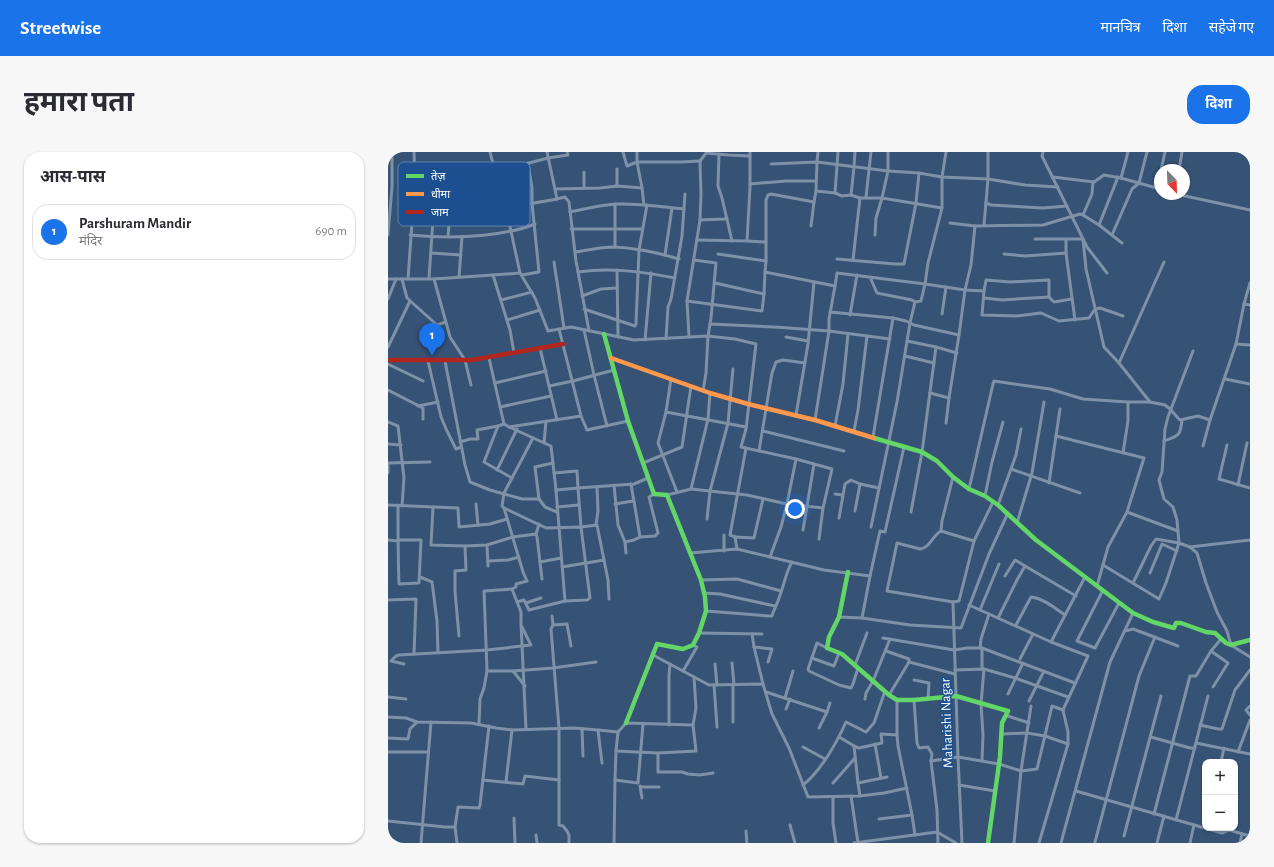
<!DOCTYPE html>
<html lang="hi">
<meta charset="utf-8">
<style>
:root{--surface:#fff;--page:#f7f7f7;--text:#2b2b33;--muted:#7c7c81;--line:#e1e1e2;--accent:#1a73e8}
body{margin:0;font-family:"Alegreya Sans","Noto Sans Devanagari",sans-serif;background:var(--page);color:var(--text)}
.controls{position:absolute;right:12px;bottom:12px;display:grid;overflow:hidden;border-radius:8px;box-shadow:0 1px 3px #0004}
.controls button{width:36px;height:36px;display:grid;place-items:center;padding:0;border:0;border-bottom:1px solid var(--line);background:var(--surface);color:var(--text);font:20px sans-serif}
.compass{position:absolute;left:766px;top:12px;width:36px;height:36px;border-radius:50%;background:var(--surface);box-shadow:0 1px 3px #0004;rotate:157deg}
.you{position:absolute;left:407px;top:357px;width:14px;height:14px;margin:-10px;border:3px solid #fff;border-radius:50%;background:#1a73e8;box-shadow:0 0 0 6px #1a73e833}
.badge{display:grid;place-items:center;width:26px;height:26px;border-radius:50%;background:var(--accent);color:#fff;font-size:13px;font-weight:700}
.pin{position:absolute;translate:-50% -33px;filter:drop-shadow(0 1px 2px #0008)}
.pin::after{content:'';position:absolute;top:21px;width:14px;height:12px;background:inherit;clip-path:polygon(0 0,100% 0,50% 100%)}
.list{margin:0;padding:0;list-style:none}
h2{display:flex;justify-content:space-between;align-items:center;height:52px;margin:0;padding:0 16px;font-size:17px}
h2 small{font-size:13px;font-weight:400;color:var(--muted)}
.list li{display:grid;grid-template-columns:26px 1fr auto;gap:12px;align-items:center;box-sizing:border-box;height:56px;margin:0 8px 8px;padding:0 8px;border:1px solid var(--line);border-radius:16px}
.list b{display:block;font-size:15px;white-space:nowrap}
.list p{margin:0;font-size:13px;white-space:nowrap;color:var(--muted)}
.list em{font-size:13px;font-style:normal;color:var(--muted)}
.map{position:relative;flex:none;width:862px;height:691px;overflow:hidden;border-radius:16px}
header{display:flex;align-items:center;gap:24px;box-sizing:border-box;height:56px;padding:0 20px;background:var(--accent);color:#fff}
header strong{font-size:19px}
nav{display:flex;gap:22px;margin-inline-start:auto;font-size:14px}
.intro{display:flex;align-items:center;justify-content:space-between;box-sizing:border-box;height:96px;padding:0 24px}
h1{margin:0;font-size:28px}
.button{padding:10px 18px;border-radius:16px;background:var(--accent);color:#fff;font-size:14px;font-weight:700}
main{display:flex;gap:24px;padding:0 24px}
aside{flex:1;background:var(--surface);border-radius:16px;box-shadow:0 1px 3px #0004}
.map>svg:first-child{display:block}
</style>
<header>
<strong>Streetwise</strong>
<nav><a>मानचित्र</a><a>दिशा</a><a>सहेजे गए</a></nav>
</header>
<div class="intro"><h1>हमारा पता</h1><a class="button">दिशा</a></div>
<main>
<aside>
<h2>आस-पास<small></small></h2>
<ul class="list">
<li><span class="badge">1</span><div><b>Parshuram Mandir</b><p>मंदिर</p></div><em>690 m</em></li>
</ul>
</aside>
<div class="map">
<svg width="862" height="691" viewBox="0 0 862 691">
<rect width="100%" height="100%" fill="#365274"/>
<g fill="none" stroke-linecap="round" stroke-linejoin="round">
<g stroke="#7d92a8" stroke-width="3">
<polyline points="26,0 27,29 64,31 76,44 95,45 113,50 118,56"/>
<polyline points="102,0 107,20 160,6 180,3 179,0"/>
<polyline points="159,0 169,47 177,45 181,50 188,109 201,179"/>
<polyline points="235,0 239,14 249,10 249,0"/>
<polyline points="430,0 429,10 500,19 494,46 554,56"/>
<polyline points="500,0 500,19 531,21 554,25 600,27 637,33 670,35"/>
<polyline points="558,0 554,25 554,56 540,111 537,132 577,138 596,139 594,163 629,164 653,161 671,169 701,166 707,157 712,156 735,164"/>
<polyline points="655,0 654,4 699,95 719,121"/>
<polyline points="331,2 330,34 334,46 344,89"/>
<polyline points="312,9 318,1 340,3 362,4"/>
<polyline points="383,12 429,10 428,39 426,50 423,74"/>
<polyline points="229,17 229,34"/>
<polyline points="773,18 777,0"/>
<polyline points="791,18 794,0"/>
<polyline points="196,20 196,36"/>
<polyline points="665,25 706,30 716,23 733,26 772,37"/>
<polyline points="733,26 740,0"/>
<polyline points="706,30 705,30 704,42 695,63 711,73 734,91"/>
<polyline points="362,32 398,29 428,29"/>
<polyline points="254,36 256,53"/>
<polyline points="769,36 772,23"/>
<polyline points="167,37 212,36 229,34 254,36 249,10 293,10 312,9 313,43 312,68 299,149 301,185"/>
<polyline points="428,39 447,41 454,44 463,43 472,46 494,46 488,66 487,83"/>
<polyline points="447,41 450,0"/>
<polyline points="788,42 862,58"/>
<polyline points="463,43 466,15 467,0"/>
<polyline points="478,45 483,0"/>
<polyline points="169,47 118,56 132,121 147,146 160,179 183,175 246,188 320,184 347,187 368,192 358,277 353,295 408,307 399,352 359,343 303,337"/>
<polyline points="25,50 42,51 46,53 41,126"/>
<polyline points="113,50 117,45 113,19"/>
<polyline points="598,51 603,53 655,56 679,54"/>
<path d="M182,60C197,57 212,53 228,52C251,51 274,55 296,57"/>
<polyline points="312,68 336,67 339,66"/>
<polyline points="562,71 587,74 655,73 692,62 695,63"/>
<polyline points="596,73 600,27 600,0"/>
<polyline points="711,73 730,25"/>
<polyline points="183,77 254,77"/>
<polyline points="0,83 4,35 4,0"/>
<path d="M22,83C55,86 90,86 123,79C131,78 139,75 147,72"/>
<polyline points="724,83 744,37 751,31 759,0"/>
<polyline points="60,84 62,61"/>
<polyline points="647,87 695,87 698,117 716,195 731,211 762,250"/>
<polyline points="309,88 359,89 378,90"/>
<polyline points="678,88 678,101 687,168"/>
<polyline points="359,89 362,35 362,0"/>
<polyline points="227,95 227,52"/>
<path d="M187,100C200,98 213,95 227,95C248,96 271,101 291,107"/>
<polyline points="43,101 73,103"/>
<polyline points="330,102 378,109 377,120"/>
<polyline points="616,102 637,104 678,101"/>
<polyline points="277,103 284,56"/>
<polyline points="449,107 507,112 516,112 528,51 531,21"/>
<polyline points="306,108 328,111 323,166 320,184 318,221 315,239"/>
<polyline points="465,108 472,46"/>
<polyline points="378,109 378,48 380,43 383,42 426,50"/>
<polyline points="166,110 176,176"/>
<polyline points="229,118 230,185"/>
<path d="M190,120C223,115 255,120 287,126"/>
<polyline points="105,123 132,121"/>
<polyline points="134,123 151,120 144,51 144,36 140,11"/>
<polyline points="71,125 74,85"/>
<polyline points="0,127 46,127 62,185 77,208 83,233"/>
<polyline points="14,127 19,146 49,173 58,170"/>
<polyline points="20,127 27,29"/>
<polyline points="46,127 105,123 122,178 126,201"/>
<polyline points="327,131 376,142 377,120 447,134 449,121 537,132 533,149 527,150 524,148 489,141 482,125"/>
<polyline points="596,139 598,128 622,130 661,128 661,145 666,150 684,147"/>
<polyline points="194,144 213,137 229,136"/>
<polyline points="596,146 614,148 661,145"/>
<polyline points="0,147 8,127"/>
<polyline points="113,148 144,140"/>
<polyline points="299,149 374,159 376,142"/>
<polyline points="856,152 862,153"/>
<polyline points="196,157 247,174 248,172 251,98 259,53"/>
<polyline points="442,160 505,166 518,169 526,173 571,183"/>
<polyline points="554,162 558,135"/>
<polyline points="462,163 469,123"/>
<polyline points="119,168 152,158"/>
<polyline points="322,172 387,175 441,179 502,187"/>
<polyline points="171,177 193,264 199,278 240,269"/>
<polyline points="196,178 206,223 219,274"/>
<polyline points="398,185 420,189"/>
<polyline points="278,187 280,155 283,147 294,84 297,42"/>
<polyline points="257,188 263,121"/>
<polyline points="519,189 548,195 569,201"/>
<polyline points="848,192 862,193"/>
<polyline points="0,195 22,149"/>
<polyline points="152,196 161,234"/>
<polyline points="805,199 780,265 777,277 774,320 771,328 776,347 785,355 789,368 791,391 802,395 809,401 818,431 829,460 839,479 843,493 862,505"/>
<polyline points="517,204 546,211"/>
<polyline points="101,206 116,272 121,275 193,264"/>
<polyline points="40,209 53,265 59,279 68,297 73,295"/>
<polyline points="57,209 77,313 82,330 102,338 134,347 151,347 157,355 169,360"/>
<polyline points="731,211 776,110"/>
<polyline points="0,212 35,229"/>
<polyline points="283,227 278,260 358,275"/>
<polyline points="837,227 862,232"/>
<polyline points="107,231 158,219"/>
<polyline points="0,238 35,256 35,267"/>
<polyline points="542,241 561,246 558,271"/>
<polyline points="561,246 571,183 577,138 583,113 587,74"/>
<polyline points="30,254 50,250"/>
<polyline points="112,255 163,244"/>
<polyline points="278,260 270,291 289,340"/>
<polyline points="408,263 420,192 426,130"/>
<polyline points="169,268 161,234 185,229 226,218"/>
<polyline points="427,268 441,179 441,167 447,134"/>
<polyline points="0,270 10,274 16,326 14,354"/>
<polyline points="116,272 110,274 96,310 124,326 116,341 114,354 116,356 135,420 139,429 128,432 128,435 124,437 133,460 133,472 138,577"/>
<polyline points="447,274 455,232 460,182"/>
<polyline points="121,275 163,294 168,338 177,449 141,458 136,448 129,450"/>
<polyline points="375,279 456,299"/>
<polyline points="466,279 470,258 479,184"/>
<polyline points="668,284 756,306 739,360 720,395 709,434"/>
<polyline points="485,285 505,166"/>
<path d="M776,289C791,283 792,285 794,268"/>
<polyline points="72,290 82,287 90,287 89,278 110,274"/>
<polyline points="156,291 158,269"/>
<polyline points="0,292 13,293"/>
<polyline points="839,293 831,327 862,336"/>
<polyline points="815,294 822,268 848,192 856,152 862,131"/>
<polyline points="371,299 384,221 388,210 395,208 417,211"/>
<polyline points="735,301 740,269 740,250"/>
<polyline points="408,307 444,317 435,356 431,387"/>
<polyline points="0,311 42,310"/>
<polyline points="255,311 294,295 303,234"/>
<polyline points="623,317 692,341"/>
<polyline points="109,318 129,277"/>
<polyline points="0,321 0,311"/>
<polyline points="166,321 189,319 190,336 246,332 260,326"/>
<polyline points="565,325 554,369 553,379 586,389"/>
<polyline points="124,326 145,286"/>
<polyline points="661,331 672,257"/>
<polyline points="243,332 252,385"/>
<polyline points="226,333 230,373 237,390 238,401"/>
<polyline points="850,333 859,291"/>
<polyline points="581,337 605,232 606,229 662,237 695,247 740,250 762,250 777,253 782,257 790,266 792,268 810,264 822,268"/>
<polyline points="168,338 190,336 193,375 209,373 220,428 221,447"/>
<polyline points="447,342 454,343"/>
<polyline points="279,343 303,337 320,267 322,241"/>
<polyline points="597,344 604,310 615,270"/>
<polyline points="151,347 147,315 165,311"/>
<polyline points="88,352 90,373"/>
<polyline points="227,352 245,349"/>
<polyline points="0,353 70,356 71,375 102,372 119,367"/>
<polyline points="610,353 628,303 633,277"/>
<polyline points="45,355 43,393 77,394 99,393 125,385 148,382"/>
<polyline points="169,355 191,353"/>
<polyline points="116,356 158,376 193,375 202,446 199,448 177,449"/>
<polyline points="467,359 472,332"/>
<polyline points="523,360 534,300 548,195"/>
<polyline points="739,360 790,379"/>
<polyline points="451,366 457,332 463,328 472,332 491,336"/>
<polyline points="319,367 322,339 340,271 345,217"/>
<polyline points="629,371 644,321 656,250"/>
<polyline points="151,372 148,382 149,385 154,427"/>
<polyline points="208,373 210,359 209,335"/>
<polyline points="483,375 509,250 522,171 527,150"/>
<polyline points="415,378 426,312"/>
<path d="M553,379C544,384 542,396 532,397L509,391L499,439L565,450L571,449L586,389L605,350"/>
<polyline points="336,383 336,399"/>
<polyline points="347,385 366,386 375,347"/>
<polyline points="0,388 10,389"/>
<path d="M10,388H33L31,431L11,432C10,406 10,380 10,353"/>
<polyline points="237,390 246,388 252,385 267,384 270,381 261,345 266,342"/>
<polyline points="99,393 100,414"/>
<polyline points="802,395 862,388"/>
<polyline points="349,397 347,385 342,383 358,296"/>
<polyline points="302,401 349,397 436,418 482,424 474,466"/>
<polyline points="382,405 393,375 399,352 435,356"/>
<polyline points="100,409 120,408 131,405"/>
<polyline points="152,410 173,406"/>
<polyline points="715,413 771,447 778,431 791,391 768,387 763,394 745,431"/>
<polyline points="174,415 216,408"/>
<polyline points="762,421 774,392 789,399"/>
<polyline points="482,424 492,379 497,380 516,295"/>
<polyline points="617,424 627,408 637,414"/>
<polyline points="32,425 44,430 49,469 50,500"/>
<polyline points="313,428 349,427 393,439"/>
<polyline points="124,437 96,439 99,519 125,519 137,534"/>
<polyline points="715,438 689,489 707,496 731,451"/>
<polyline points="316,441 332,442 387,454"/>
<polyline points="0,448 28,447 26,502"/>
<polyline points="565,450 570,605 574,691"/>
<polyline points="138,451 153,446"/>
<polyline points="581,453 663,490 700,504 675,558 680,580 680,592 651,691"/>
<polyline points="592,458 611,412"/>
<path d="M318,459L381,464H384C386,456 389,453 391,446C396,434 397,422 404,410"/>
<polyline points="164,464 165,473 163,477 171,576 171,673 175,674 179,679 181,683 181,691"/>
<polyline points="451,465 474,466 522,473 573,476 601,402 619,363"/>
<polyline points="610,466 629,428 637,414 688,444"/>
<polyline points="165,473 179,472 183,494"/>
<path d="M628,473L643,445C655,446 668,457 677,463"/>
<polyline points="737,479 745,477 790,494"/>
<polyline points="311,481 374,482"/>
<polyline points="364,482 366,495 375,532"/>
<polyline points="71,484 67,439 67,419 78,418 77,394"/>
<polyline points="495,486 566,498 579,496 594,496 687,531"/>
<polyline points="663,490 697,425"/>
<polyline points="366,495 384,497 380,510"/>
<polyline points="439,496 429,491 420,517 421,519 451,533 463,536 465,532 470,516"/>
<polyline points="592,496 593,487 601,462"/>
<polyline points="594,496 594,517"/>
<polyline points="498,499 521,507 521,510"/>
<polyline points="823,499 840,511 825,535"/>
<polyline points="265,503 321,533 375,532 384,562 401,596 420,645 472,644 470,631 499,625"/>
<polyline points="424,506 446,514 451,501"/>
<polyline points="632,507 645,482"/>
<polyline points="344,511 346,533"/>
<polyline points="16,512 3,509 8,504 11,503 99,498 143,493 134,475"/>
<polyline points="327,512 329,533"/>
<polyline points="467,513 479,481"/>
<polyline points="567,518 596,517 627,526 680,545"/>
<polyline points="125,519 165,516 208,510"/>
<polyline points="295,519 309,495 305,493"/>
<polyline points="526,528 541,531 540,547"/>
<polyline points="326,533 329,575"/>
<polyline points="345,533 345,570"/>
<polyline points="378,540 439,560 442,551"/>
<polyline points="620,542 635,511"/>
<polyline points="501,543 521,510 567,522"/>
<polyline points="0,545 18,547"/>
<polyline points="397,546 405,519"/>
<polyline points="477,547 478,541 485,529 502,487"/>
<polyline points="509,548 509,583 510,594 524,663 527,683"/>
<polyline points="526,548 529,591 531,596 540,595 544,602 543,609 549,658 550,691"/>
<polyline points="641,549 656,519"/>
<polyline points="643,554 633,619 649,617 664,554 675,558"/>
<polyline points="862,554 858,558 862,563"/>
<polyline points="398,557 402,547"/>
<polyline points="620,564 641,571"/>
<polyline points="0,565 18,566 29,570 83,571 108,576 124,578 186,576 210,578 230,580 238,571 305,573 308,556 306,525"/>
<polyline points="91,572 92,547 96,536 99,519"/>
<polyline points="281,573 281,523 282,512"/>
<polyline points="812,573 830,577 834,577 847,538 862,518"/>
<polyline points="431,576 439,560"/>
<polyline points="194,577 195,604"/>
<polyline points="210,578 214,611"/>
<polyline points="230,580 228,599 270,601 308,599 305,573"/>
<polyline points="614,582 639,581 657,584 680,592"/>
<polyline points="451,585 468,595 471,596 494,591 493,582 509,583"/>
<polyline points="763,585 802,596 807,596"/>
<polyline points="0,586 20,587 22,577 29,570"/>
<polyline points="808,591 862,602"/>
<polyline points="487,592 493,626"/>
<polyline points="466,594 470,631"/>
<polyline points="415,595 437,607"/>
<polyline points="0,600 40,600"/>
<polyline points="850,600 862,568"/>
<polyline points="270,601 270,620 294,620 300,622 312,623 325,621"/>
<polyline points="543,609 570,605 611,612 633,619 626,691"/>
<polyline points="594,609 595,583 593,552 596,517"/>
<polyline points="833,610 836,596"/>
<polyline points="95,628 135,632 137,624 171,628"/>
<polyline points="227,628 228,599"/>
<polyline points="118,630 124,578"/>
<polyline points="445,631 467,606"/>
<path d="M415,633C433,619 449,590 458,570L478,580L486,571L497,539"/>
<polyline points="571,633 607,639"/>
<polyline points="252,634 254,646"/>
<polyline points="253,635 271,635"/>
<polyline points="688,639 834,681 841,678 862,684"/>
<polyline points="463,644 470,691"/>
<polyline points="472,644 496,641 519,636"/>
<polyline points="445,645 445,671 448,691"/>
<polyline points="766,662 802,524 808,524 823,499 833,487"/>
<polyline points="126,666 127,691"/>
<polyline points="491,667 524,663"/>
<polyline points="788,668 820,544"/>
<polyline points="0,669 57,675 67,675"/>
<polyline points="402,673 407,691"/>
<polyline points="358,679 359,691"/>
<polyline points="148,683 149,691"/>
<polyline points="736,684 773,544"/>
<polyline points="707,690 751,524 767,485"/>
<polyline points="33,691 43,570"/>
<polyline points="69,691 67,675 70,655 91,656 92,653 101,574"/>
<polyline points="226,691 227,628 250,631 255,572"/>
<polyline points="466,691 549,680 568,691"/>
<polyline points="673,691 722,510 745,461"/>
<polyline points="769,691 776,664"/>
<polyline points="802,691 806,673"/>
<polyline points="852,691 854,682"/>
</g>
<g stroke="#63d668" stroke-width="4.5">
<polyline points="216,182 240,269 266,342 279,343 313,428 317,445 318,459 311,481 305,493 295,497 269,492 238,571"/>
<polyline points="486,286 534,300 549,309 565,325 581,337 597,344 610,353 648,388 745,461 765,470 786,476 788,471 793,471 818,480 827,481 838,491 843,493 862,488"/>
<polyline points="460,420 451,465 441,485 439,496 454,502 501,543 509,548 526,548 568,544 620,559 614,571 612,605 600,691"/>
</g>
<polyline stroke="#ff974d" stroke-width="4.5" points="223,206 322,241 360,252 427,268 486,286"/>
<polyline stroke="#b3261e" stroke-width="4.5" points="0,208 84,208 175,192"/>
</g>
<g text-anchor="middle" stroke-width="3" stroke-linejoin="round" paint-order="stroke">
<g font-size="14" fill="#fff" stroke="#1b4f8f">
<text transform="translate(558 571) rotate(-92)" y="5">Maharishi Nagar</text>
</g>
</g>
<rect x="10" y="10" width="132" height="64" rx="6" fill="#1b4f8f" stroke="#5f84b1" stroke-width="1"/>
<rect x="18" y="22" width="18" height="4" fill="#63d668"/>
<rect x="18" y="40" width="18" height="4" fill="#ff974d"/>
<rect x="18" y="58" width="18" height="4" fill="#b3261e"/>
<g font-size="11" fill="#fff">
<text x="43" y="28">तेज़</text>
<text x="43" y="46">धीमा</text>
<text x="43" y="64">जाम</text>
</g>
</svg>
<div class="controls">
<button>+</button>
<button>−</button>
</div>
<svg class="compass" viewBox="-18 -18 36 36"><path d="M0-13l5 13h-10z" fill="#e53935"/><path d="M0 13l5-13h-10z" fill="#7c7c81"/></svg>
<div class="you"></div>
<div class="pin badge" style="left:44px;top:204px">1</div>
</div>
</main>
